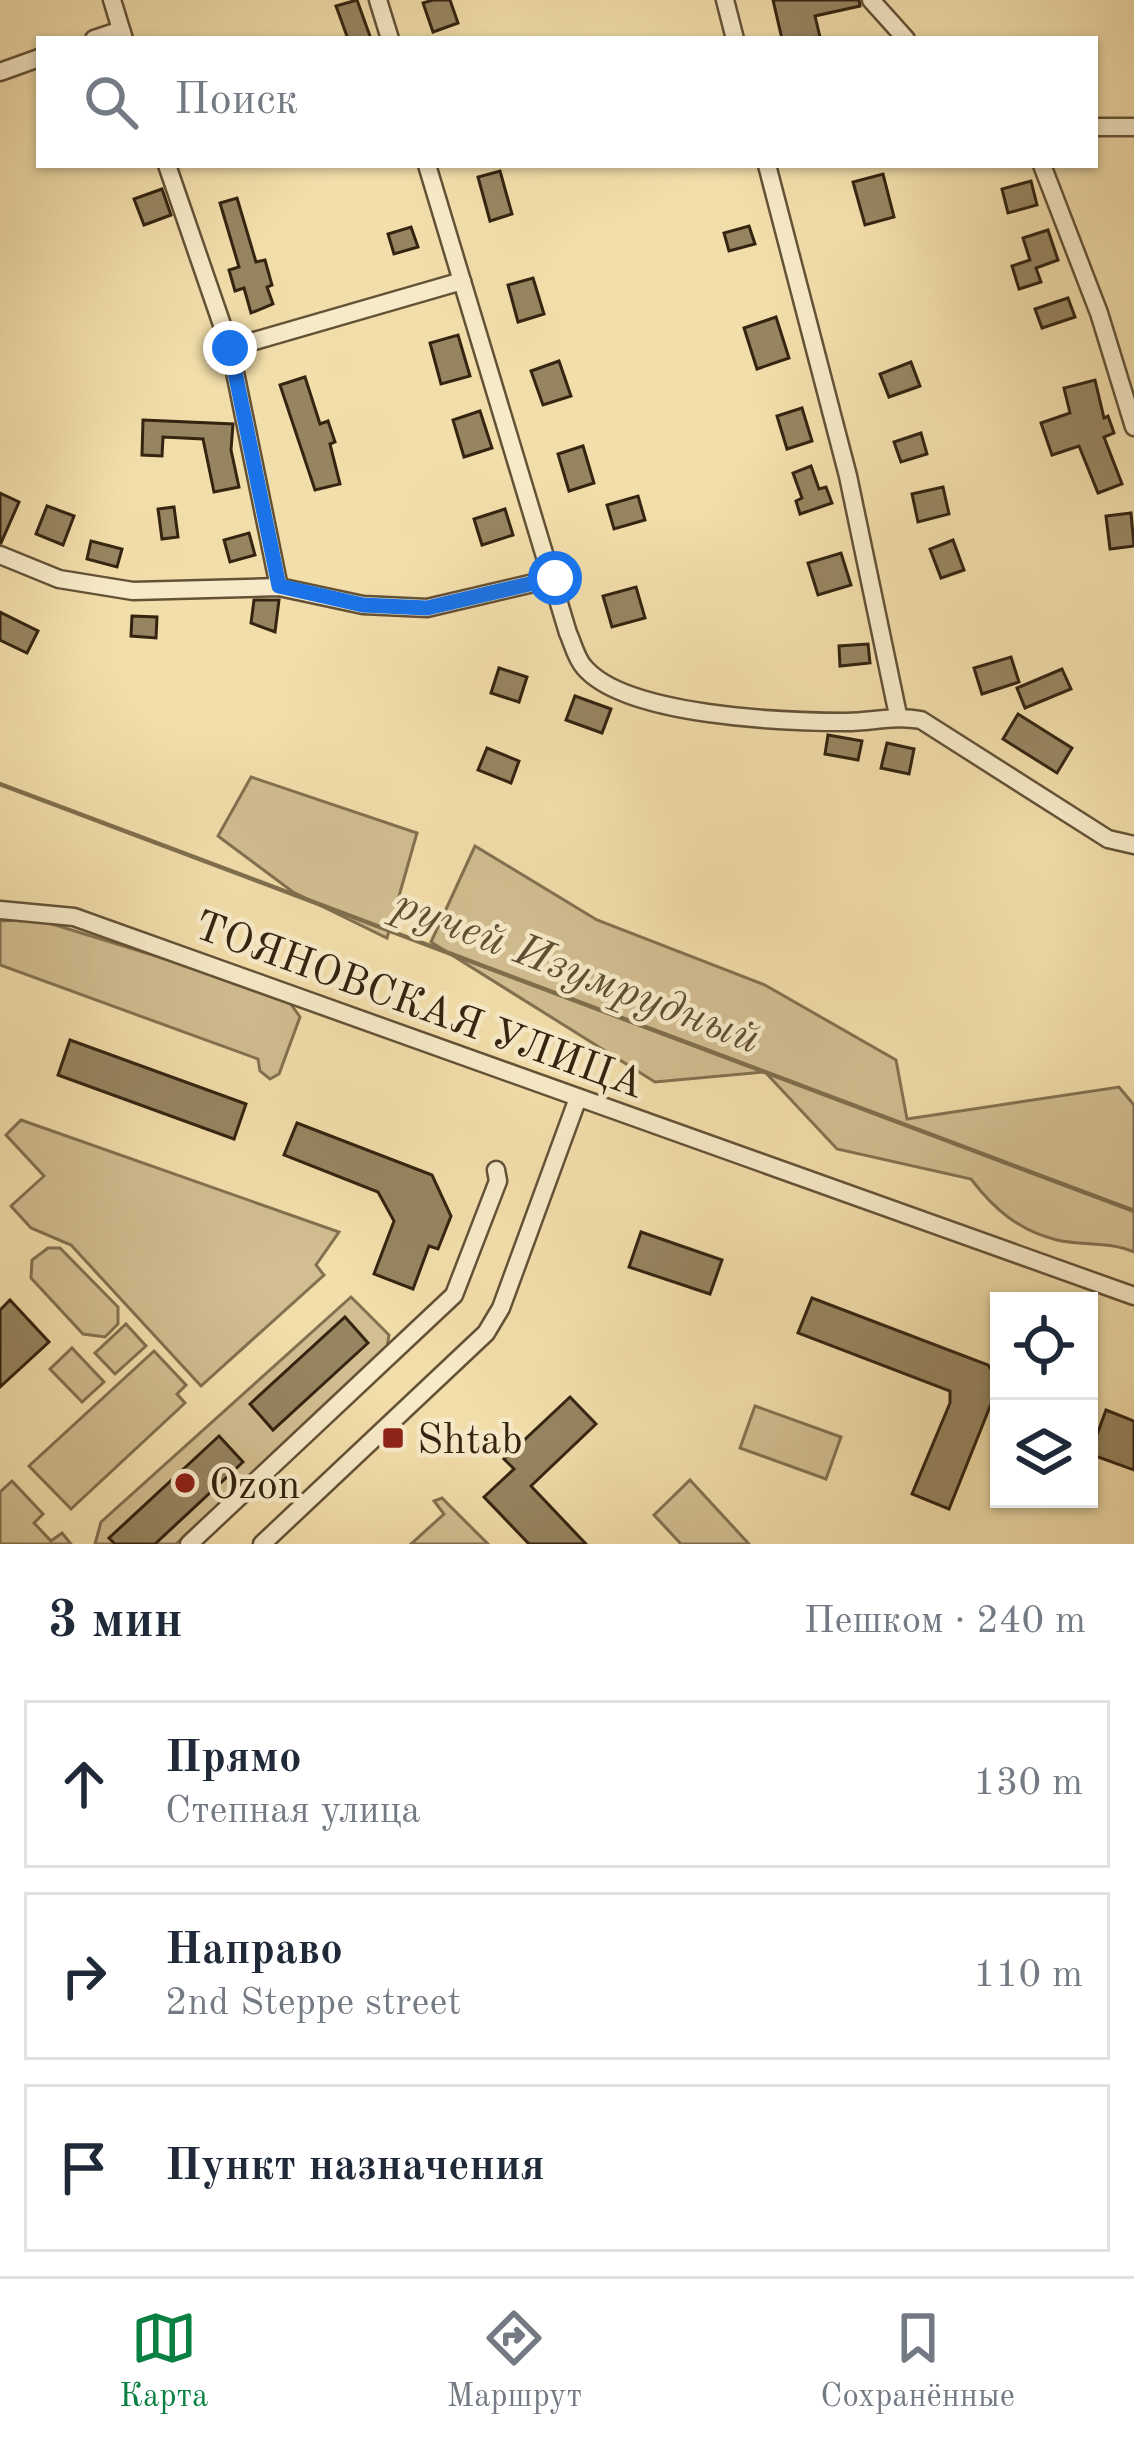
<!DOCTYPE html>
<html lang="ru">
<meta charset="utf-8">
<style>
:root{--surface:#fff;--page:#f2f2f3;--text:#1f2937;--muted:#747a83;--line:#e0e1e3;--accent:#0b8043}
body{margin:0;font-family:"Old Standard TT",serif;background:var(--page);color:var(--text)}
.controls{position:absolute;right:36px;bottom:36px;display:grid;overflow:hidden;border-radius:0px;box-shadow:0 3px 9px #0004}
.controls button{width:108px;height:108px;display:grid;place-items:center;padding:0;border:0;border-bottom:3px solid var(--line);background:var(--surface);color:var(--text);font:60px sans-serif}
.stop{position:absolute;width:36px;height:36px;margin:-27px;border:9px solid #1a73e8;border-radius:50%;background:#fff}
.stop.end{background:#1a73e8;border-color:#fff;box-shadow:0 3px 12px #0008}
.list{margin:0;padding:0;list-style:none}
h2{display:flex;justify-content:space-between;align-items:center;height:156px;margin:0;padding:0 48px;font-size:51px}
h2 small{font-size:39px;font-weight:400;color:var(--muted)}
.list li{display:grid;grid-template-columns:78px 1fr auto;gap:36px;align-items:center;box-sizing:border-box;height:168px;margin:0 24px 24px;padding:0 24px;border:3px solid var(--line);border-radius:0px}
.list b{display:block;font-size:45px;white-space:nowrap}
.list p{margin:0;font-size:39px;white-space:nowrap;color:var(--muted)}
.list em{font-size:39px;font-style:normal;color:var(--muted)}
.icon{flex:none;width:66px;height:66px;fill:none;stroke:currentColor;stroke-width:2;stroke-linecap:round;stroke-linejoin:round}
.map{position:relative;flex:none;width:1134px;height:1544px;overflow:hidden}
.search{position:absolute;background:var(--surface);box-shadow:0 3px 9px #0004;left:36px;right:36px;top:36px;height:132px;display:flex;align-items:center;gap:30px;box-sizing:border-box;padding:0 42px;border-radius:0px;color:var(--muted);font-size:45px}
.sheet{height:732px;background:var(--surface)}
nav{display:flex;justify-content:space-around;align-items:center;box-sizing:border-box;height:168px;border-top:3px solid var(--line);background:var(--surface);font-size:33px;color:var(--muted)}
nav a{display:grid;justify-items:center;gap:6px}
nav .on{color:var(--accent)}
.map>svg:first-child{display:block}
</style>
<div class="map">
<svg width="1134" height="1544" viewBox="0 0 1134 1544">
<rect width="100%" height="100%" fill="#f2deab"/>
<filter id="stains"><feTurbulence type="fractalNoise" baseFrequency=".00167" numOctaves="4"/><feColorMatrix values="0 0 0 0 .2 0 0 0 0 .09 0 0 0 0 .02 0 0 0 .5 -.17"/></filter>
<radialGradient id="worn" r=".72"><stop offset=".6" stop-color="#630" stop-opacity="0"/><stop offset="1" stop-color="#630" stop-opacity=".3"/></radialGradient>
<g fill="#d2be91" stroke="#837150" stroke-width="3">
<polygon points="251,777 417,833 387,938 293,892 218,836"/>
<path d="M475,846L597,920L765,985L896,1060L907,1119L1119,1087L1134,1105V1252C1109,1241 1083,1246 1057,1240C1019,1231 993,1208 971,1179L837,1149L765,1072L655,1082L431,942Z"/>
<polygon points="36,919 285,996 300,1017 279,1074 270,1079 260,1071 258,1059 0,965 0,921"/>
<polygon points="21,1120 339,1232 316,1265 324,1275 201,1386 71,1245 31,1228 11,1206 44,1176 6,1135"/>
<polygon points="60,1248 118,1307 118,1324 105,1337 83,1334 31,1278 32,1260 48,1248"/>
<polygon points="351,1297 389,1335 387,1348 176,1544 95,1544 101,1522"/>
<polygon points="126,1324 146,1346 115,1374 95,1353"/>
<polygon points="72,1348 104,1382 82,1402 50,1369"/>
<polygon points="154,1351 186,1385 177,1394 185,1403 71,1509 29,1466"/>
<polygon points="755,1406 841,1437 826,1479 740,1448"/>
<polygon points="690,1480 749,1544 681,1544 654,1515"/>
<polygon points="12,1481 43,1514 34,1523 51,1541 62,1533 71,1544 0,1544 0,1492"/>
<polygon points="442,1498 488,1544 411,1544 444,1514 434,1501"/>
</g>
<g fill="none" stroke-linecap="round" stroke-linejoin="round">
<polyline stroke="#7f6e4d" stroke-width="4.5" points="0,784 1134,1211"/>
</g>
<g fill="#978561" stroke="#342410" stroke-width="3">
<polygon points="357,0 371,39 348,39 336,6"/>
<polygon points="433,0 450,0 458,23 433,32 423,3"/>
<polygon points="773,0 859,0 860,6 815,16 820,37 782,39"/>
<polygon points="500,171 512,214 490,221 478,177"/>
<polygon points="883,174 894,217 865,225 853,182"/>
<polygon points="1031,181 1037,205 1008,213 1002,189"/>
<polygon points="162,189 171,215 144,225 134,199"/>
<polygon points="237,198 256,262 265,260 272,285 267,287 273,304 251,313 244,288 235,291 229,270 239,267 220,203"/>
<polygon points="749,226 755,244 729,251 724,233"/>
<polygon points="411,227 418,247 394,254 388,234"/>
<polygon points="1048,230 1058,260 1036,268 1041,282 1019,289 1012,266 1030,260 1023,238"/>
<polygon points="533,278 544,314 518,322 508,285"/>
<polygon points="1068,298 1075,317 1042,328 1035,309"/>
<polygon points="776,317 789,358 757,369 744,328"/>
<polygon points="458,335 470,376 441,384 430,343"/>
<polygon points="559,361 571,396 543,405 531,371"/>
<polygon points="911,362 920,386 889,397 880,374"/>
<polygon points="305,377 320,424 328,421 335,442 330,444 340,484 315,490 280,385"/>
<polygon points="1095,380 1104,418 1108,416 1114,433 1104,437 1122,484 1098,493 1079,446 1052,455 1041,423 1070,413 1064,388"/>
<polygon points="802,408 812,441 787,449 777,416"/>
<polygon points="480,411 492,448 464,457 453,420"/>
<polygon points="143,420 233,424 231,450 239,487 214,492 203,439 163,437 162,456 142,455"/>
<polygon points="921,433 927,454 901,462 894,442"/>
<polygon points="583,446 594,483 569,491 558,454"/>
<polygon points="811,466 819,489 826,487 832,503 800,514 796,501 802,498 793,473"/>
<polygon points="943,487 949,514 918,522 912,494"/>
<polygon points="0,493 19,502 1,543 0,542"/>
<polygon points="638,496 645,520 614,529 607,505"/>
<polygon points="47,506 74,516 63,545 36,534"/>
<polygon points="174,507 178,537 162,539 158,509"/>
<polygon points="505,509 513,535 482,545 474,519"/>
<polygon points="1131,513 1134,546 1110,549 1106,516"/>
<polygon points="249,533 255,555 230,562 224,540"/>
<polygon points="953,540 964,570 941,578 930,549"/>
<polygon points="91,541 122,549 117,567 87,559"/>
<polygon points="841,553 851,585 818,595 808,563"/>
<polygon points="636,587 645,618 612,627 603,596"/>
<polygon points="254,600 279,600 275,632 251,623"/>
<polygon points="0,612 38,631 27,653 0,640"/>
<polygon points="132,616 157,617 156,638 131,636"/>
<polygon points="868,644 870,663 840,666 839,646"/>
<polygon points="1011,657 1019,682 982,694 974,668"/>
<polygon points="499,668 527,677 519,702 491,693"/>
<polygon points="1062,669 1071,689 1025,708 1017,688"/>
<polygon points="575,696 611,709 602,733 566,720"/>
<polygon points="1018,714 1072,748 1057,773 1003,739"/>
<polygon points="828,735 862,741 858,760 825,754"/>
<polygon points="887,743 914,749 909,774 881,768"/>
<polygon points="487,748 519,761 511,783 478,770"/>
<polygon points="70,1040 246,1104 234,1139 58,1075"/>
<polygon points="297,1123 432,1175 451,1216 438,1249 429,1246 413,1289 374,1274 394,1221 378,1192 284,1155"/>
<polygon points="641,1232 722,1260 710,1294 629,1267"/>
<polygon points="812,1298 988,1365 995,1375 997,1389 949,1509 912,1494 950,1403 950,1391 798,1333"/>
<polygon points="10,1300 49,1342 0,1387 0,1310"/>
<polygon points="345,1317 368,1343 273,1430 250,1404"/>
<polygon points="570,1397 596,1424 531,1486 586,1544 529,1544 484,1497 514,1469 504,1459"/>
<polygon points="1106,1410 1134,1421 1134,1470 1090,1454"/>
<polygon points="219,1436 243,1462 155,1544 115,1544 109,1538"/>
</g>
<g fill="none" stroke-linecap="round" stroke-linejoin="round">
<defs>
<g id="minor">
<polyline points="112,0 124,39"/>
<polyline points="378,0 390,39"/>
<polyline points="725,0 735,39"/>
<polyline points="871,0 906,39"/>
<polyline points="94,39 121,30"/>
<polyline points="0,72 39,58"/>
<polyline points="1095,127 1134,127"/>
<polyline points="167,165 230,348 279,587"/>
<path d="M427,165L568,633C573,644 576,658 584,667C625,716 784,722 846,722C873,722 894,715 921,720L1108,839L1134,845"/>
<polyline points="767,165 848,476 898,715"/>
<polyline points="1042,165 1099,313 1134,427"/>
<polyline points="230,348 462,281"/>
<polyline points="0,555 59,579 133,591 279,587 363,605 427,608 555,578"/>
<polyline points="0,910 74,917 1134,1296"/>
<polyline points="189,1544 454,1295 498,1181 496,1170"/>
<polyline points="262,1544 486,1333 501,1308 578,1098"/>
</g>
</defs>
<use href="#minor" stroke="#645237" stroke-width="21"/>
<use href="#minor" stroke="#f7eac8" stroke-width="16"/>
</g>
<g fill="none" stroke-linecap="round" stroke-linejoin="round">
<polyline stroke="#1a73e8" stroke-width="15" points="230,348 279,586 363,605 427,608 555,578"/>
</g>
<g fill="#8f2418" stroke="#f7eac8" stroke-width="4.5">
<rect x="381" y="1426" width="24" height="24" rx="6"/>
<circle cx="185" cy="1483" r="12"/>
</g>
<g text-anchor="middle" stroke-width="9" stroke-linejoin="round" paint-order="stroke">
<g font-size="42" fill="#342410" stroke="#f7eac8">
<text transform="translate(420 1003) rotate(20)" y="15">ТОЯНОВСКАЯ УЛИЦА</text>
</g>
<g font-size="42" fill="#342410" stroke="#f7eac8" text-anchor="start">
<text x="417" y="1453">Shtab</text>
<text x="209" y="1498">Ozon</text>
</g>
<g font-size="45" font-style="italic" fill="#604f34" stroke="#f7eac8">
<text transform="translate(578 969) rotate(21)" y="16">ручей Изумрудный</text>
</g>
</g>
<rect width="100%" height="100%" filter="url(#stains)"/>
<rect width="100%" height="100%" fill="url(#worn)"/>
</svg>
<div class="controls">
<button><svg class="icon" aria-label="locate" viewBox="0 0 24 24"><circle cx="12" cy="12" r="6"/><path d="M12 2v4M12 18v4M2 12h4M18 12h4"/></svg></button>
<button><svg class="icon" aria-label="layers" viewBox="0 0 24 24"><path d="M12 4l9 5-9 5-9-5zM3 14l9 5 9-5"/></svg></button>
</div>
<div class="stop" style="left:555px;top:578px"></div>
<div class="stop end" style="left:230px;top:348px"></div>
<div class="search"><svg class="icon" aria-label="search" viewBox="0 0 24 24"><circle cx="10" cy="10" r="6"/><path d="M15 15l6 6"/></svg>Поиск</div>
</div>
<section class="sheet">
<h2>3 мин<small>Пешком · 240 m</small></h2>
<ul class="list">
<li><svg class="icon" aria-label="ahead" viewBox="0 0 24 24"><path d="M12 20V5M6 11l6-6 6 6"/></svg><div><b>Прямо</b><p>Степная улица</p></div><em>130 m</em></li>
<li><svg class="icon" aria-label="right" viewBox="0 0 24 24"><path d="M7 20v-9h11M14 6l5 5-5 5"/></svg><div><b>Направо</b><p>2nd Steppe street</p></div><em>110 m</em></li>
<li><svg class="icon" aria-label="arrive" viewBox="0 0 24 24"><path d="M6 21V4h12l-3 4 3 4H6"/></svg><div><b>Пункт назначения</b></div></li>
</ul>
</section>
<nav>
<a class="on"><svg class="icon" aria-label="map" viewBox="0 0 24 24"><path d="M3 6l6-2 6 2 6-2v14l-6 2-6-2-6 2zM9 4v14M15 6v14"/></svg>Карта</a>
<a><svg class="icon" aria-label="directions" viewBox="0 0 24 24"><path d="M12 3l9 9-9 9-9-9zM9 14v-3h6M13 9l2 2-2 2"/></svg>Маршрут</a>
<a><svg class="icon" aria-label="saved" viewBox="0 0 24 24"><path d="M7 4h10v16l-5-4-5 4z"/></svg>Сохранённые</a>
</nav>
